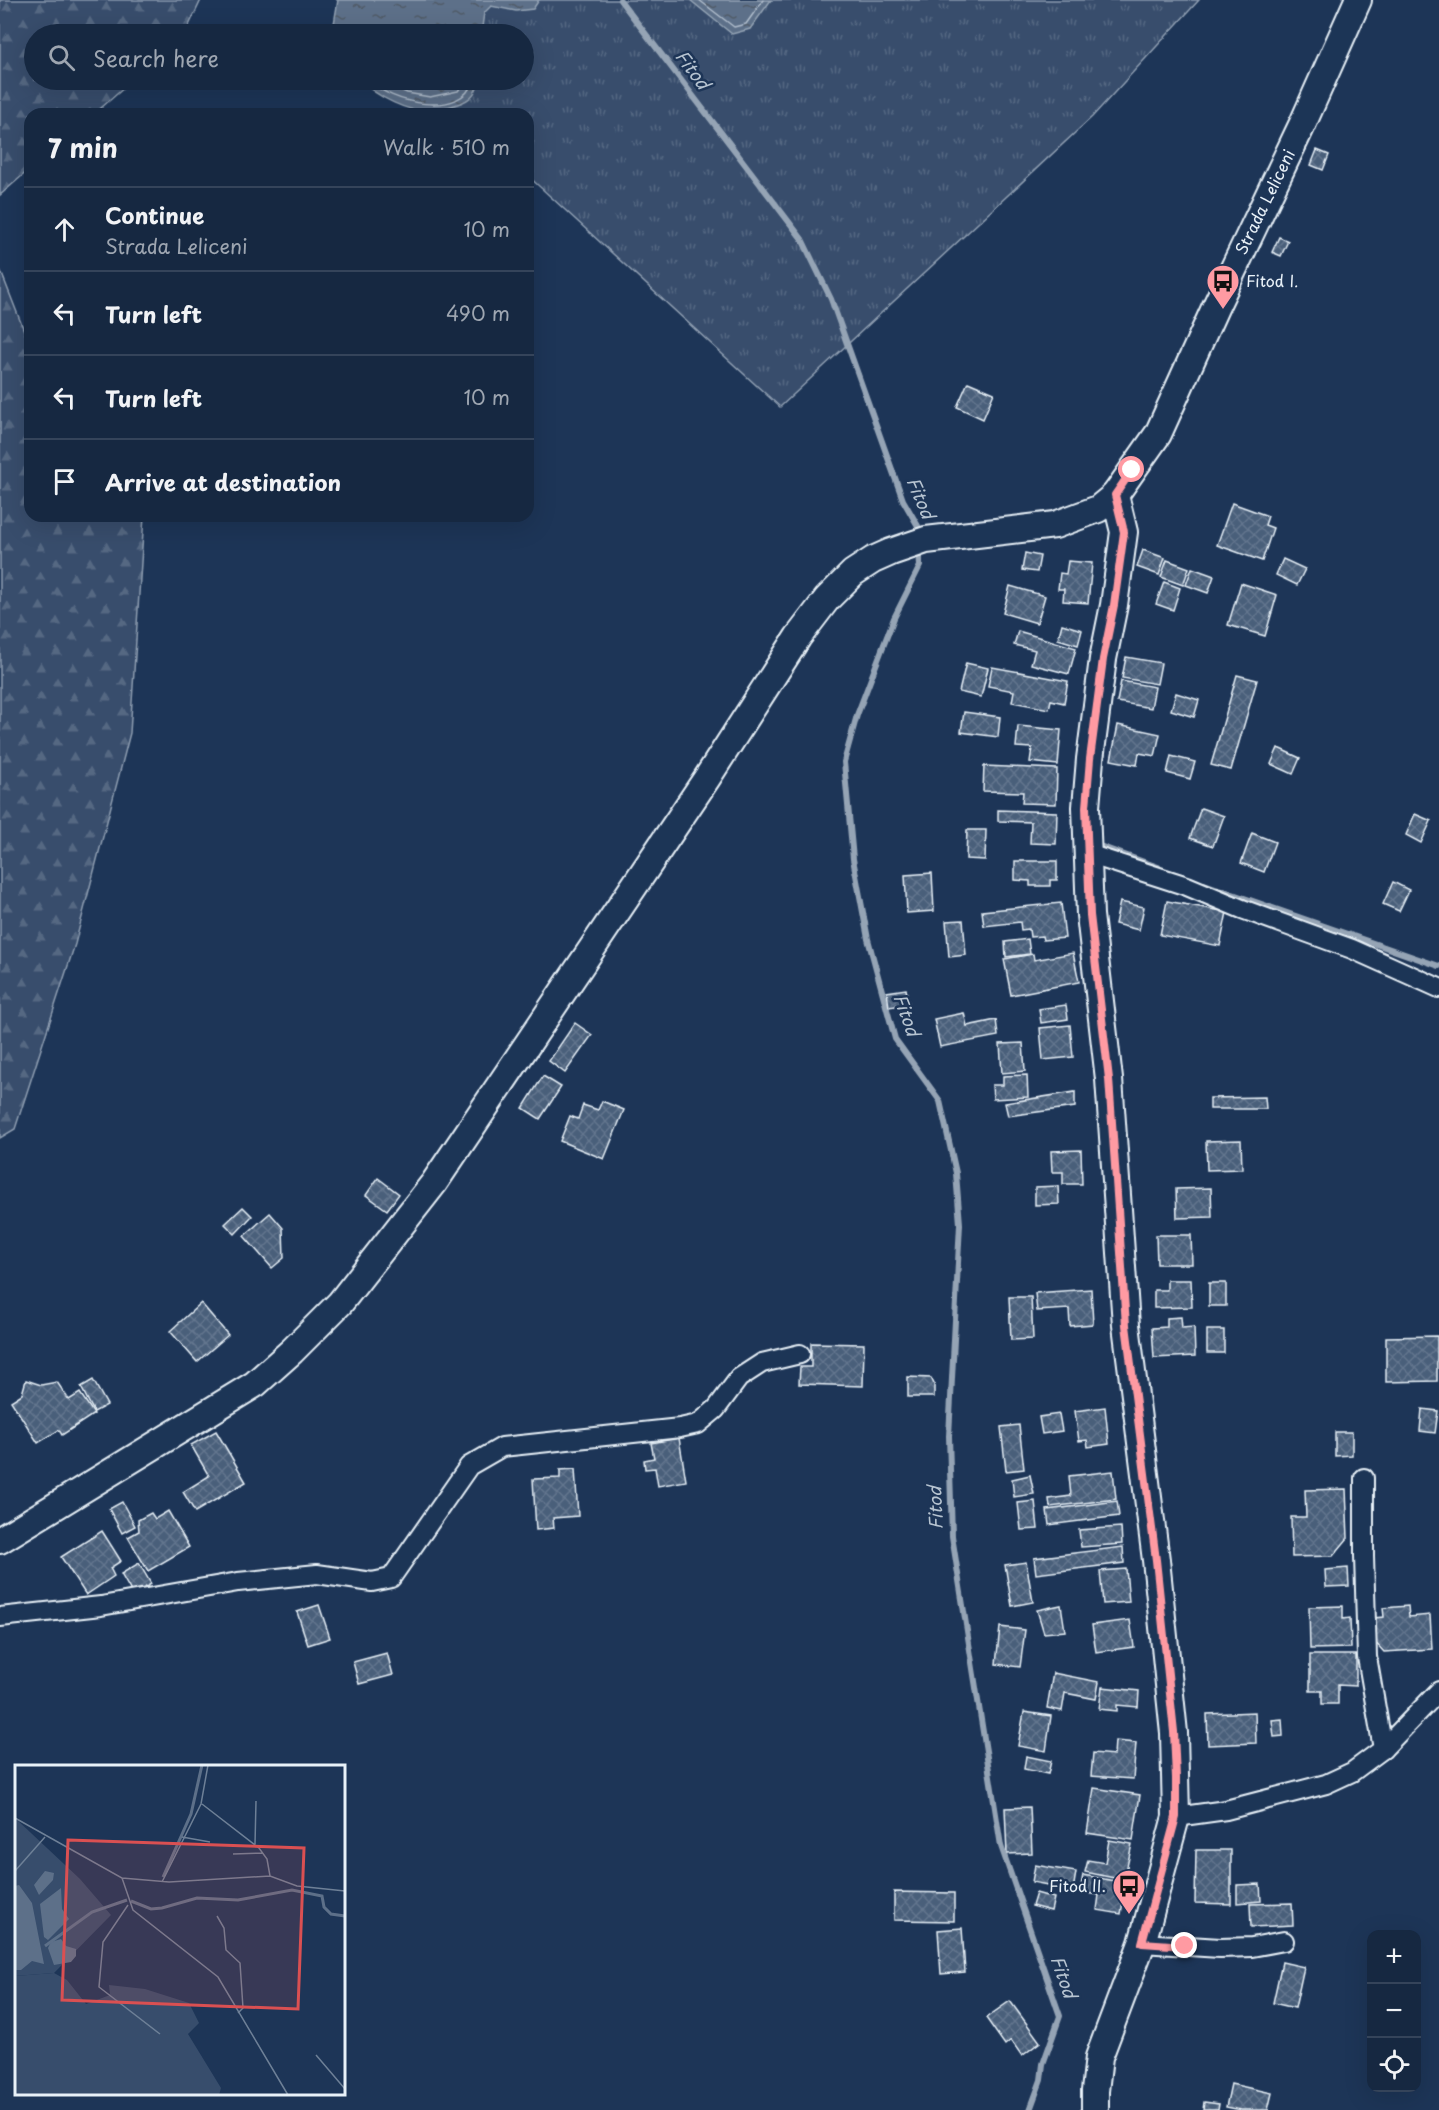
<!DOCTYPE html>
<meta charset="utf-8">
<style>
:root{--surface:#162841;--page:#1f3048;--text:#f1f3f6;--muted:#9ea6b1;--line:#35445a}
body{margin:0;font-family:"Playpen Sans",sans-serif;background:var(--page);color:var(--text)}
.controls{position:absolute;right:18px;bottom:18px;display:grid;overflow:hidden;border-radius:12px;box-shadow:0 6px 24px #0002}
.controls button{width:54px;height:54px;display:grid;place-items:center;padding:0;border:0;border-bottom:2px solid var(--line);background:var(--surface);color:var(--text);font:30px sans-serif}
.stop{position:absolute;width:18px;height:18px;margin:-14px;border:4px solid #ff9aa2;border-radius:50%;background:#fff}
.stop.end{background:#ff9aa2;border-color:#fff;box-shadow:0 2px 6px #0008}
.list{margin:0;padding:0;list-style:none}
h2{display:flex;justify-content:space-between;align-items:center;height:78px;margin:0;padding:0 24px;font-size:26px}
h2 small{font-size:20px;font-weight:400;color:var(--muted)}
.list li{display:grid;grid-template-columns:39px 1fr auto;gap:18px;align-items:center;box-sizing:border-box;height:84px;padding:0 24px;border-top:2px solid var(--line)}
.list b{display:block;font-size:22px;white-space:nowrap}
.list p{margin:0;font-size:20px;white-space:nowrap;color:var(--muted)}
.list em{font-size:20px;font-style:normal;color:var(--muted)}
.icon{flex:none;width:33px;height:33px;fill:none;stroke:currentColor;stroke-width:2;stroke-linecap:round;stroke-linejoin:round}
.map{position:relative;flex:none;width:1439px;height:2110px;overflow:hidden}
.search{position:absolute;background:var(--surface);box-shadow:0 6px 24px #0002;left:24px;top:24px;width:510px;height:66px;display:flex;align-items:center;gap:15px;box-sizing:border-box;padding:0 21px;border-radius:33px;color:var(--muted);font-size:22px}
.panel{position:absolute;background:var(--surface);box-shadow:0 6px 24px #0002;left:24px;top:108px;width:510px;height:414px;border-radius:18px}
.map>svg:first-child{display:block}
</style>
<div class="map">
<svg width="1439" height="2110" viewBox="0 0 1439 2110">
<defs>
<pattern id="grass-tufts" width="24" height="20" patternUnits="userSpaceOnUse" patternTransform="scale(1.5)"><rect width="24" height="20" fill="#374d6c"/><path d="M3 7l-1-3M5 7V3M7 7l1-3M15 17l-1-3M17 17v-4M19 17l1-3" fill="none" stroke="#546782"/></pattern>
<pattern id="forest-firs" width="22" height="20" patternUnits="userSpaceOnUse" patternTransform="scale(1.5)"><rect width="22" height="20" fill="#374d6c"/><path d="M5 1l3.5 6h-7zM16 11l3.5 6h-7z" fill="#546782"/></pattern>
<pattern id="water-ripples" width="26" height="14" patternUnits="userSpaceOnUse" patternTransform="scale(1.5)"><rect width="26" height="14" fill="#5d7089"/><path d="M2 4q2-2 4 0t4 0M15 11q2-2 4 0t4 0" fill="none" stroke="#505a66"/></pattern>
<pattern id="building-cross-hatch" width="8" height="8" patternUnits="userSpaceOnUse" patternTransform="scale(1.5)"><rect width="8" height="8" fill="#495e7a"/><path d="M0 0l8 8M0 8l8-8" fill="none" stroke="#63768e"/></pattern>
</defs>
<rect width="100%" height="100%" fill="#1d3557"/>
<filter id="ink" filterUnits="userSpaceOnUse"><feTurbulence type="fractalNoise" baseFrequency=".0167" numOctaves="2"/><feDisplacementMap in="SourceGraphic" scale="12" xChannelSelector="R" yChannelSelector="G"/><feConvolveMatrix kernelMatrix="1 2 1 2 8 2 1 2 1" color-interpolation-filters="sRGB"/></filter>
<g filter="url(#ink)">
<polygon fill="url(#grass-tufts)" stroke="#909fb2" stroke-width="1.5" points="337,0 1199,0 1092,117 780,407 528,176 528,114 461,114 423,80 524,80 524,34 375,34"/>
<g fill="url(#forest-firs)" stroke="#909fb2" stroke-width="1.5">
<polygon points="0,0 201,0 185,34 34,34 34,80 133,80 94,114 30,114 30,169 0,195"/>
<polygon points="0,269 30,346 30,516 144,516 130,733 75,944 15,1129 0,1138"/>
</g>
<g fill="url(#water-ripples)" stroke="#95a4b5" stroke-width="1.5">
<polygon points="338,0 539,0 533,9 516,11 491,6 484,13 481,34 335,34 333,30"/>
<polygon points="690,0 771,0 750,29 732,34"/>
<path d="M361,80H479C476,97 467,102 451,106C445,108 439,110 432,111C410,114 375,96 361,80Z"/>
</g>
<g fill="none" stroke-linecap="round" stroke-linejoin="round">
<g stroke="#b0bdcc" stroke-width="1.5">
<polyline points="699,0 734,27 746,24 763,0"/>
<path d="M369,80C389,103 463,120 473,80"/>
<polyline points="380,80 407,93 430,97 458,91 466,80"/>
</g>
<g stroke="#95a4b5" stroke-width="6">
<polyline points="620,0 802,239 831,299 903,500 918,526 918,536"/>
<polyline points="919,549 920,566 894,618 857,715 844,762 853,859 868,939 895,1039 940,1101 956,1173 960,1224 949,1436 952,1536 1001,1846 1060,2016 1043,2064 1041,2080 1030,2110"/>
<polyline points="1094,844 1158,867"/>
<polyline points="1204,884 1439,966"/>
</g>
</g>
<g fill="url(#building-cross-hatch)" stroke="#e8f1f8" stroke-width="1.5">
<polygon points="1317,150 1329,155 1323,170 1311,165"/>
<polygon points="1279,237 1288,241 1281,256 1272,252"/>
<polygon points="968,382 994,393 983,419 957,407"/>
<polygon points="1232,503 1268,516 1265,525 1273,528 1262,561 1217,545"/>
<polygon points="1143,550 1165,558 1159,575 1137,567"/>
<polygon points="1025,553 1040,556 1037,572 1022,570"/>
<polygon points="1283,559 1305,569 1297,585 1276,575"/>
<polygon points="1167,560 1189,568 1183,585 1161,577"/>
<polygon points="1068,561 1092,563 1088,603 1063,601 1064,589 1058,589 1060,573 1066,574"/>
<polygon points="1192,568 1214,576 1208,593 1186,585"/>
<polygon points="1164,582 1180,588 1173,610 1156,604"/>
<polygon points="1241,583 1277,595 1265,636 1228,625"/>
<polygon points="1010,586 1045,596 1037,623 1003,613"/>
<polygon points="1062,624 1082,630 1078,645 1058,639"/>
<polygon points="1018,631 1076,648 1069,674 1031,664 1035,650 1014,645"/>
<polygon points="1126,657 1161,663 1157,684 1122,678"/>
<polygon points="966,663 988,668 981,697 959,692"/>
<polygon points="992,667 1068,681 1064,703 1051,700 1049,709 1012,702 1014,691 988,686"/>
<polygon points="1237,675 1257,680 1231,770 1211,765"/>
<polygon points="1121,681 1155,687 1151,708 1117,702"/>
<polygon points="1176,693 1199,700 1194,717 1171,710"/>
<polygon points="964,712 1000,717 998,737 961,732"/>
<polygon points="1118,725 1160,734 1155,756 1139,753 1137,765 1111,760"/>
<polygon points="1018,726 1061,730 1058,765 1030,762 1032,748 1016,747"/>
<polygon points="1278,748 1300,758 1293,774 1271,764"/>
<polygon points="1171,756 1195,762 1190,779 1167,773"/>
<polygon points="984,766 1057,769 1056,804 1022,803 1023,792 983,791"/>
<polygon points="1201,808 1224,816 1213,846 1190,838"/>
<polygon points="998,810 1057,812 1056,844 1030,843 1031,822 998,821"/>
<polygon points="1415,814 1431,821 1421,843 1406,835"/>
<polygon points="967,830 986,830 985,860 966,859"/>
<polygon points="1252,833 1275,842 1264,872 1241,863"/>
<polygon points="1015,861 1057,861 1057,880 1050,880 1050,886 1030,886 1030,881 1015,880"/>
<polygon points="932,873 934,911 907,913 905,875"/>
<polygon points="1393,882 1409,890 1399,911 1383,904"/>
<polygon points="1167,901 1227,912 1220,946 1160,935"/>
<polygon points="1120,902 1144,907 1139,930 1115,924"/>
<polygon points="1061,903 1065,938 1043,940 1042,936 1030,937 1029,929 1021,930 1020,922 984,926 982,911"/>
<polygon points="963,920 966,955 949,957 946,921"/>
<polygon points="1028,939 1030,954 1006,957 1005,942"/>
<polygon points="1073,953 1079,982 1011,995 1004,959 1033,954 1034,960"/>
<polygon points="906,989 909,1004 889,1007 887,992"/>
<polygon points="1066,1005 1068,1019 1041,1023 1039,1009"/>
<polygon points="964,1013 967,1026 996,1020 998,1036 940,1047 934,1019"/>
<polygon points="575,1023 592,1035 565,1073 549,1061"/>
<polygon points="1070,1025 1073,1057 1043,1060 1040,1028"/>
<polygon points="1023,1043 1025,1071 1002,1073 1000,1044"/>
<polygon points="1027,1075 1028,1097 993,1099 992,1085 1003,1085 1003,1076"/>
<polygon points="543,1076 561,1087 540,1119 523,1108"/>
<polygon points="1075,1092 1075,1107 1008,1116 1005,1103"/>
<polygon points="1265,1097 1266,1109 1210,1109 1210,1098"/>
<polygon points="602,1101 624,1110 604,1159 560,1141 570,1116 578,1119 583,1105 598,1110"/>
<polygon points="1241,1140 1242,1169 1207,1170 1206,1141"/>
<polygon points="1081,1150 1082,1184 1063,1184 1063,1172 1052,1172 1051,1151"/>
<polygon points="378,1178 399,1194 387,1210 366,1195"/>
<polygon points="1058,1186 1059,1204 1035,1205 1035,1187"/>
<polygon points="1211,1188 1212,1217 1177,1218 1176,1189"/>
<polygon points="243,1207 252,1216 235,1234 225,1224"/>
<polygon points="270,1213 283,1228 284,1258 272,1268 244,1236"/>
<polygon points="1156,1235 1191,1235 1192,1264 1157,1264"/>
<polygon points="1167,1280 1191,1280 1192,1307 1154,1308 1154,1290 1167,1290"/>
<rect x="1209" y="1283" width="17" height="23"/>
<polygon points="1091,1289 1093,1324 1070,1326 1069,1309 1037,1311 1035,1293"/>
<polygon points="1009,1297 1031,1297 1033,1339 1011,1340"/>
<polygon points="201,1303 228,1335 197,1362 170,1331"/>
<polygon points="1181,1317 1182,1328 1194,1327 1195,1356 1154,1358 1152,1328 1167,1327 1167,1318"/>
<rect x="1207" y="1330" width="17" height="23"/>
<polygon points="1437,1336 1437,1381 1386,1382 1386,1337"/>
<polygon points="811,1343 864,1344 863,1386 799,1384 800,1367 811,1367"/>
<polygon points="908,1377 931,1378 934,1384 934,1397 908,1397"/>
<polygon points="26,1380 41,1385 57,1382 69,1400 80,1393 94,1414 62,1435 59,1430 38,1443 11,1401 22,1394"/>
<polygon points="93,1380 107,1405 94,1412 81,1387"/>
<polygon points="1105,1407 1109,1444 1088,1447 1087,1440 1079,1441 1075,1411"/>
<polygon points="1422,1409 1438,1411 1435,1433 1420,1431"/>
<polygon points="1059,1414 1062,1431 1042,1434 1039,1417"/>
<polygon points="1019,1425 1024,1469 1006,1471 1001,1427"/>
<polygon points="216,1431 246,1482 195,1512 183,1492 209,1476 191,1445"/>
<polygon points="1335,1432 1352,1432 1352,1455 1335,1456"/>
<polygon points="679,1438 686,1481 658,1486 655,1468 645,1469 644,1460 654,1458 651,1443"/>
<polygon points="575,1469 578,1516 553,1518 554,1528 536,1530 533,1479 560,1478 560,1470"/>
<polygon points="1113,1471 1116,1499 1050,1507 1049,1499 1071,1496 1069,1476"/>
<polygon points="1030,1475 1034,1494 1014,1497 1012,1479"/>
<polygon points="1346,1489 1348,1538 1333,1556 1292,1557 1291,1517 1306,1517 1305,1490"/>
<polygon points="1035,1501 1038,1529 1021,1530 1018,1503"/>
<polygon points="1117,1501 1119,1516 1049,1525 1047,1510"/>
<polygon points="122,1502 135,1526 122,1533 109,1509"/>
<polygon points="168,1511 189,1547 148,1571 128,1537 139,1531 138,1520 151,1513 155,1519"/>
<polygon points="1121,1527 1122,1544 1081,1547 1079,1530"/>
<polygon points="102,1531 121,1561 110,1568 114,1576 86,1595 61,1557"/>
<polygon points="1123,1547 1124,1563 1036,1574 1034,1558"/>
<polygon points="1026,1562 1033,1602 1012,1606 1005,1565"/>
<polygon points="139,1563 151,1584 133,1595 121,1574"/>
<polygon points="1348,1568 1349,1586 1326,1587 1325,1570"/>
<polygon points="1126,1569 1129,1602 1103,1604 1100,1571"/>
<polygon points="319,1605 330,1638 308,1645 297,1612"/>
<polygon points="1061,1605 1065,1631 1044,1633 1037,1610"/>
<polygon points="1343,1606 1343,1619 1350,1618 1351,1648 1310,1649 1309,1607"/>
<polygon points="1408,1606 1409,1617 1430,1615 1432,1649 1384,1652 1374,1641 1373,1618 1384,1617 1383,1608"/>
<polygon points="1130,1620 1134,1647 1096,1652 1092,1625"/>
<polygon points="1000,1627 1025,1630 1020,1667 996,1664"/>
<polygon points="387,1653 393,1675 359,1684 353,1662"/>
<polygon points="1310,1655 1356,1655 1356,1686 1338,1685 1338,1704 1322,1704 1322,1691 1310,1691"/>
<polygon points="1053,1673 1099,1682 1096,1699 1065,1693 1062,1711 1047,1708"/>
<polygon points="1102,1687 1139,1691 1138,1707 1117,1705 1117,1711 1099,1709"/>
<polygon points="1024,1712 1051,1716 1046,1751 1018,1746"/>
<polygon points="1255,1712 1256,1743 1208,1745 1207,1714"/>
<polygon points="1282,1719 1283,1736 1274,1737 1272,1720"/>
<polygon points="1115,1741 1136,1743 1133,1779 1091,1776 1093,1753 1114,1755"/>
<polygon points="1026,1756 1051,1761 1048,1774 1024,1769"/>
<polygon points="1094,1788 1140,1795 1133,1840 1087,1833"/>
<polygon points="1030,1807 1032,1853 1007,1854 1005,1808"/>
<polygon points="1109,1840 1132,1844 1124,1880 1085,1872 1088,1860 1105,1863"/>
<polygon points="1196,1850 1231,1850 1231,1904 1195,1903"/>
<polygon points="1035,1865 1076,1872 1073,1890 1032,1882"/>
<polygon points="1083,1875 1126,1883 1121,1914 1097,1910 1099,1895 1080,1892"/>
<polygon points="1260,1884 1261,1901 1237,1903 1237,1885"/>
<polygon points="894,1892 954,1893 954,1921 894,1920"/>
<polygon points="1036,1893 1054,1898 1051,1911 1032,1906"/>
<polygon points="1292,1903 1293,1925 1251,1927 1250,1904"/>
<polygon points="962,1928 965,1972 941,1974 938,1930"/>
<polygon points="1282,1962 1304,1967 1295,2008 1273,2003"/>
<polygon points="1010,2001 1040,2042 1022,2056 1011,2040 1005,2045 986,2018"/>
<polygon points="1231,2084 1272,2093 1268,2110 1241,2110 1226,2107"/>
<polygon points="1204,2102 1219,2104 1218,2110 1203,2110"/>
</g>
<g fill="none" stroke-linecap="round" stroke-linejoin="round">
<defs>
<g id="street">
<polyline points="1088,854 1187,886 1242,909 1352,949 1439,988"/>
<polyline points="1364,1478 1364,1556 1367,1657 1383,1749"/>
<polyline points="0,1617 101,1606 238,1582 317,1574 372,1582 391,1578 469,1466 502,1447 680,1428 698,1424 716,1409 739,1378 762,1363 800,1354"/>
<polyline points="1176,1817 1226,1810 1326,1784 1352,1772 1383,1749 1439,1691"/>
<polyline points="1142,1943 1220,1948 1252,1947 1284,1941"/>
</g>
<g id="secondary">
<polyline points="0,1540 255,1384 292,1351 340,1303 434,1183 707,778 798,637 827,599 853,573 873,560 891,552 926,540 1055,525 1098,509 1115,495 1158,434 1215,308 1303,123 1358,0"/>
<polyline points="1095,2110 1095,2091 1099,2057 1142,1943 1176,1817 1174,1733 1156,1560 1126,1325 1109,1079 1090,915 1086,807 1090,759 1103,659 1114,605 1124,532 1115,495"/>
</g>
</defs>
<use href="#street" stroke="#e8f1f8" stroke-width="22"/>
<use href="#secondary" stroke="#e8f1f8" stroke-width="30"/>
<use href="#street" stroke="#1d3557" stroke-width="18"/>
<use href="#secondary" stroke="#1d3557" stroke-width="26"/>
</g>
</g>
<g fill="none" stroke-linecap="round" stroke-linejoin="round" filter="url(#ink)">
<polyline stroke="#ff9aa2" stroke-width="8" points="1132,470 1115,495 1124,532 1114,605 1103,659 1090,759 1086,807 1090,915 1109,1079 1126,1325 1156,1560 1174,1732 1176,1778 1176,1817 1142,1943 1185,1946"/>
</g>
<defs>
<symbol id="bus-pin" viewBox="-11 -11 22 30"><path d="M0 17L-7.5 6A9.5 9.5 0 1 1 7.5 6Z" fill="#ff9aa2" stroke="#1d3557"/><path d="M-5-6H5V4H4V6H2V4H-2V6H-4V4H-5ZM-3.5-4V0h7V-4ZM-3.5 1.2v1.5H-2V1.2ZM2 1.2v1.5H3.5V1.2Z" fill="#111"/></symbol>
</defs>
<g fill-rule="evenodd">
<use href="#bus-pin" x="1204" y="262" width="38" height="52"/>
<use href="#bus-pin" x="1110" y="1867" width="38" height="52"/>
</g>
<g text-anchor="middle" stroke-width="5" stroke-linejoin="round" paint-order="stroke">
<g font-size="16" fill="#e8f1f8" stroke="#1d3557">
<text transform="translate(1265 202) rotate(-64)" y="6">Strada Leliceni</text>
</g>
<g font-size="16" fill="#e8f1f8" stroke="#1d3557" text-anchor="start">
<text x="1246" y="287">Fitod I.</text>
<text x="1106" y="1892" text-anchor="end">Fitod II.</text>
</g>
<g font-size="18" font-style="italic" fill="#b7c4d1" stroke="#1d3557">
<text transform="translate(692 70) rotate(53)" y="6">Fitod</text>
<text transform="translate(920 498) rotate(67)" y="6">Fitod</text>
<text transform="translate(906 1015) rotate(70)" y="6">Fitod</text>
<text transform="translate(936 1508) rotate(-92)" y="6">Fitod</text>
<text transform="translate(1063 1977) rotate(71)" y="6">Fitod</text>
</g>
</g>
<g transform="translate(15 1765)">
<rect width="330" height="330" fill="#1d3557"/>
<path d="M0,53L65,114L96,150L39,208L0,211Z" fill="#374d6c"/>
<path d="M39,208L52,215L71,239L95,230L94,220L130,224L174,238L184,258L173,269L206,323L204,330H0V211Z" fill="#374d6c"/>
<path d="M30,106L39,108L38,115L24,130L19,120ZM4,120L17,138L29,199L17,196L6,205H0V121ZM46,123L47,144L54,154L33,175L29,172L25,139ZM46,174L51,181L61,184V191L56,197L39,200L33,183L36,177Z" fill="#5d7089"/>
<path fill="none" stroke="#5d7089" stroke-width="3" d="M148,112L176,49L187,0M116,136L136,144L147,143L182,133L223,135L277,125L307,131L309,142L316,149L330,151M30,181L77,147L112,135"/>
<path fill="none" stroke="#6e8097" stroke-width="1.5" d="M187,39L244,83L252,94L255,111M0,53L107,113L118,145L203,212L273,330M167,72L195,77M240,79L241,36M218,89L248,88M0,106L30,72M107,113L154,117L255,111L282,121L330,126M147,117L186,39L193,0M113,140L88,177L84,222L145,269M202,151L209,163L211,185L225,198L228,243L223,248M301,290L330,324"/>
<path fill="#da5052" fill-opacity="0.15" stroke="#da5052" stroke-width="3" d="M53,75L289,83L283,244L47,235Z"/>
<rect width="330" height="330" fill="none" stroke="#e8f1f8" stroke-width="3"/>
</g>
</svg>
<div class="controls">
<button>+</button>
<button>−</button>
<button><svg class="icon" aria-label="locate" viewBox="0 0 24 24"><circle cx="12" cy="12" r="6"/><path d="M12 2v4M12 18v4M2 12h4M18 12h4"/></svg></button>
</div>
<div class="stop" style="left:1132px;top:470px"></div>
<div class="stop end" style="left:1185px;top:1946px"></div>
<div class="search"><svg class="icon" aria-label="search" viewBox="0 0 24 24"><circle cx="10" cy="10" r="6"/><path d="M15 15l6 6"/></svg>Search here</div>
<section class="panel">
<h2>7 min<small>Walk · 510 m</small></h2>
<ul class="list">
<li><svg class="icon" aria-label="ahead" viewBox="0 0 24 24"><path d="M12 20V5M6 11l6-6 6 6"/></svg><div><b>Continue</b><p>Strada Leliceni</p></div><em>10 m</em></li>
<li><svg class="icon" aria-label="left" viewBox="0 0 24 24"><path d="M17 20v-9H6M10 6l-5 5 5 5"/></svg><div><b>Turn left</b></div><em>490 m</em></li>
<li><svg class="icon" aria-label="left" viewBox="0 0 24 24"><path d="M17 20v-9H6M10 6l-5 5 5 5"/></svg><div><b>Turn left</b></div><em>10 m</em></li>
<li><svg class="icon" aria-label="arrive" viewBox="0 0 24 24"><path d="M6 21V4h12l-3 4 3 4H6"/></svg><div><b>Arrive at destination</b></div></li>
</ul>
</section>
</div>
